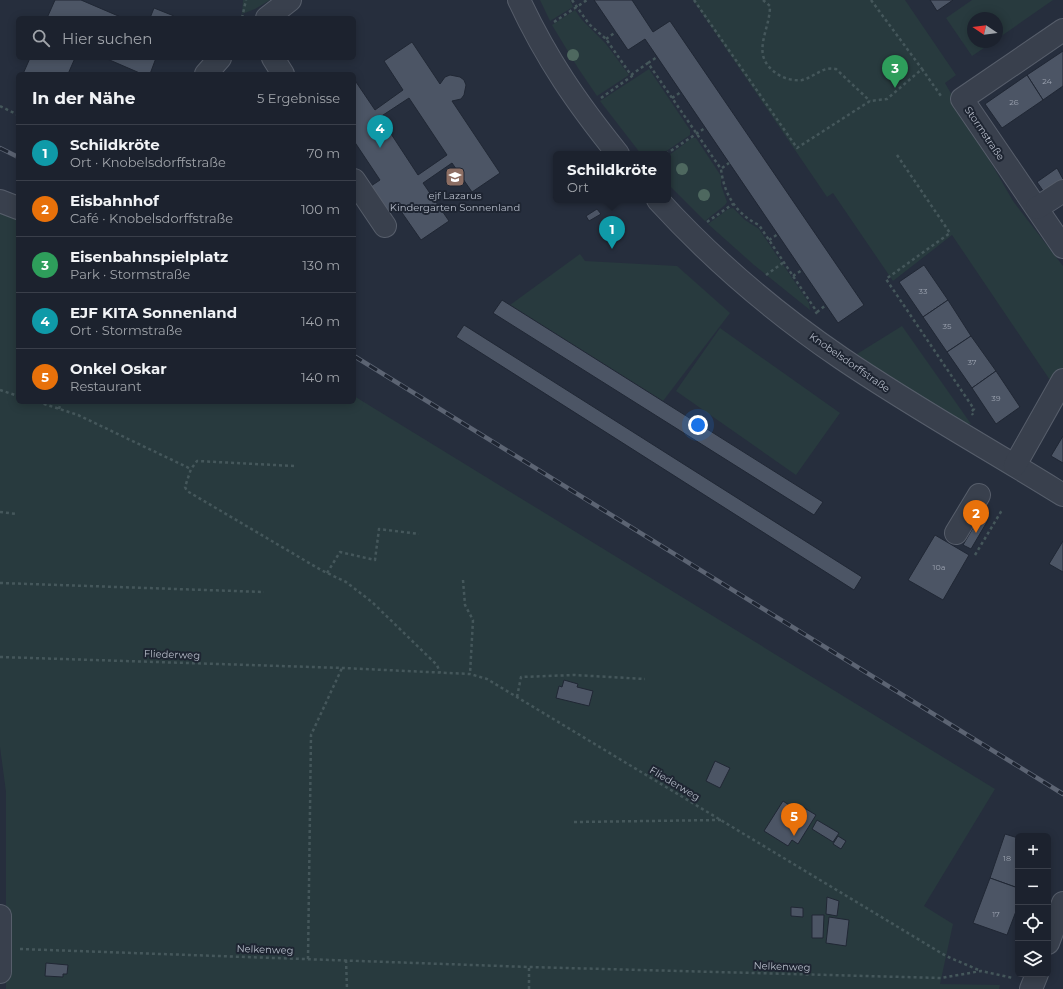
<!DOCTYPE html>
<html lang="de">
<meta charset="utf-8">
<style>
:root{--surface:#1c222e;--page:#292f3a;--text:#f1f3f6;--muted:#a0a4aa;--line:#3a3f4a;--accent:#91b0f2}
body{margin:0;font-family:Montserrat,sans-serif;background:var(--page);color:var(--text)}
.controls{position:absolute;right:12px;bottom:12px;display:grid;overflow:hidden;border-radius:6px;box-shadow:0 2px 10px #0003}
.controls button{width:36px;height:36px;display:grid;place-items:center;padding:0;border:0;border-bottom:1px solid var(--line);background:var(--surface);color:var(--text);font:20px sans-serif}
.compass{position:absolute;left:967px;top:12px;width:36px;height:36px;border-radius:50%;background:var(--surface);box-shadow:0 2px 10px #0003;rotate:283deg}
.you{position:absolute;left:698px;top:425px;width:14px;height:14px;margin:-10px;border:3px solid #fff;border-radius:50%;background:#1a73e8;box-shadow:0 0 0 6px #1a73e833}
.badge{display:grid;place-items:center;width:26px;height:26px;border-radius:50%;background:var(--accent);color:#fff;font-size:13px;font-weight:700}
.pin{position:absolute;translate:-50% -33px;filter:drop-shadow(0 1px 2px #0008)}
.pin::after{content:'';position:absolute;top:21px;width:14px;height:12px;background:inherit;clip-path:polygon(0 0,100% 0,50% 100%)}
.popup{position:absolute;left:553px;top:151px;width:118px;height:52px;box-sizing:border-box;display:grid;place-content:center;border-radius:6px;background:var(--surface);filter:drop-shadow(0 1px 3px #0005);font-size:13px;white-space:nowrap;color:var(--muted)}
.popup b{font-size:15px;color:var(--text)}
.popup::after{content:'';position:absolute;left:50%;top:100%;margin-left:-8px;border:8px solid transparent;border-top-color:var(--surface)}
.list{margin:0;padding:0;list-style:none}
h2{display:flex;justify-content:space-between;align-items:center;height:52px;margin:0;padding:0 16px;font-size:17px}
h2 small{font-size:13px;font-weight:400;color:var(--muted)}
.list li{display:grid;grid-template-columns:26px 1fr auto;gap:12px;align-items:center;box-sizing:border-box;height:56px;padding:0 16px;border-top:1px solid var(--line)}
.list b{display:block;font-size:15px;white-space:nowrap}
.list p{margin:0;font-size:13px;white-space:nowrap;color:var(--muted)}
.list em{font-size:13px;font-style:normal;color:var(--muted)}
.icon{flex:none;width:22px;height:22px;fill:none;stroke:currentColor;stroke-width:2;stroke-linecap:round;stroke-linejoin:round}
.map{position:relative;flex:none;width:1063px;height:989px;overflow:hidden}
.search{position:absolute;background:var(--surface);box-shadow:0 2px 10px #0003;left:16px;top:16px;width:340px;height:44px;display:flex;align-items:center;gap:10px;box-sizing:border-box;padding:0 14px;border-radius:6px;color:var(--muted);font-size:15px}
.panel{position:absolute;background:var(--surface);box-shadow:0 2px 10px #0003;left:16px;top:72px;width:340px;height:332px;border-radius:6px}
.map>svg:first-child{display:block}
</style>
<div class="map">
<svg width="1063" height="989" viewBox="0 0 1063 989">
<rect width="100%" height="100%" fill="#262e3d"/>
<g fill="#283a3e">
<polygon points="243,0 270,0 255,9 242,14"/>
<polygon points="540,0 570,0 573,7 550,21"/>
<polygon points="693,0 905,0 956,75 945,83 1013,201 1063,266 1063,370 1054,386 952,235 893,281 833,193 827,197"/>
<polygon points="972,0 1053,0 997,39 997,18 973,18 973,42 993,42 972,56 946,18"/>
<polygon points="575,10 582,20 606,44 629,75 597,96 578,68 552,25"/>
<polygon points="649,69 690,130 690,135 662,154 641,154 600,101"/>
<polygon points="692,138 696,138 721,176 721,185 727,202 725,205 705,221 668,184 668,156"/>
<polygon points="0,208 18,215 18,402 354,402 354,396 995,789 924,906 953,924 940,984 1000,985 999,989 6,989 6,792 0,747"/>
<polygon points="733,208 745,220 759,229 809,303 810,310 754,265 708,224 728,209"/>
<polygon points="580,254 585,261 677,266 730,313 663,401 510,305"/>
<polygon points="902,326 971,424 956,421 908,392 857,354"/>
<polygon points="720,328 840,413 796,475 676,391"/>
</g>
<g fill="#4c5565" stroke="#202734" fill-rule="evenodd">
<polygon points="55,0 81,0 123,18 47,18"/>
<polygon points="594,0 632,0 653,32 670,21 864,305 838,323 645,39 628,50"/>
<polygon points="930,0 953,0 937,11"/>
<polygon points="154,8 174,16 174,18 150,18"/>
<path d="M412,42L440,84L445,77L450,75L460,77L464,80L466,85L464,95L461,99L452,101L500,173L472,192L452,163L423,183L449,221L421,240L398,207L385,215L368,188L380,180L354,141V79L375,110L403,90L384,61ZM409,98L447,155L418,175L380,117Z"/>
<polygon points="1063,51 1063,86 1043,100 1027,75"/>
<polygon points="30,58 75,58 68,74 23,74"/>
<polygon points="105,58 156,58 150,74 142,74"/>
<polygon points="1027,75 1043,100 1002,128 985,104"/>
<polygon points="1057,168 1063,179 1044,192 1037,182"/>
<polygon points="597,209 601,214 589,221 586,216"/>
<polygon points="924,265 948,300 923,317 899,282"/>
<polygon points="502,300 823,502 814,515 493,313"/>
<polygon points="948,300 971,336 947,352 923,317"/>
<polygon points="464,325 862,577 854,590 456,337"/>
<polygon points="971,336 996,371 972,388 947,352"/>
<polygon points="996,371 1020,407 996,424 972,388"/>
<polygon points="1063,436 1063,463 1051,456"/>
<polygon points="980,516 988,520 971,549 963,545"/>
<polygon points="935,535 969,555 943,600 908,580"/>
<polygon points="1063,541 1063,572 1049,564"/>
<polygon points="564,680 578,684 577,687 593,691 589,706 556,698 559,686 562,687"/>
<polygon points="715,761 730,768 720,788 706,781"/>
<polygon points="783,801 798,811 801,806 816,815 798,844 792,840 788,846 764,831"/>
<polygon points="817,820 839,833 833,842 812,829"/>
<polygon points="1005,834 1018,838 1018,888 990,878"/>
<polygon points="838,836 846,841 841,849 833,844"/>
<polygon points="990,878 1018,888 1018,906 1007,935 973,923"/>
<polygon points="827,897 839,901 837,916 826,914"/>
<polygon points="791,907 803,908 803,917 791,916"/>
<polygon points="812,915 824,915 823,938 812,938"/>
<polygon points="829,917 849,920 846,946 826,943"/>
<polygon points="46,963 68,965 67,974 63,974 63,977 45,976"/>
</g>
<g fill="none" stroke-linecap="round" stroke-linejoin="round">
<defs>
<g id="minor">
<path d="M519,0C547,60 577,103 618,154"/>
<polyline points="267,18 290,0"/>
<polyline points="1063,30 962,99 1063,247"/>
<polyline points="273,58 283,74"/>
<polyline points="206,74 220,58"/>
<polyline points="354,180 385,226"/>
<path d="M658,200C712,259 775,313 841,358C913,407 989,449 1063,495"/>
<polyline points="0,201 18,208"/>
<polyline points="1037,208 1063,191"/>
<polyline points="1015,465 1063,380"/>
<polyline points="956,533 979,495"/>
<polyline points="0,916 0,972"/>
<polyline points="1048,943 1063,903"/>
<polyline points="1031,989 1037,974"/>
</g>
</defs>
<use href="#minor" stroke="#575e6b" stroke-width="24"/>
<g stroke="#45575b" stroke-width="2.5" stroke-dasharray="3 3" stroke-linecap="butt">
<path d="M572,0L589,24L606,39L631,75L648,63L721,169C724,194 736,214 759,225L817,312L815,314"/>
<polyline points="694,0 797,148 870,101 887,99 922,69 941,96"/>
<path d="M763,0L770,6C770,32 748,56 779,75C785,79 794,81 802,80C815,77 822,66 836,69L870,101"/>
<polyline points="871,0 922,69"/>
<polyline points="242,18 246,0"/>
<polyline points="554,22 587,0"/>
<polyline points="606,39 616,32"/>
<polyline points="648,63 657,57"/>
<polyline points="601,98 632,76 631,75"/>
<polyline points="672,98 681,92"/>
<polyline points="0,106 18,115"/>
<polyline points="666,154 705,128"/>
<polyline points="897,155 950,233 886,279 974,409 971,412 973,415"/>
<polyline points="722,168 729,163"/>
<polyline points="707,222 733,204"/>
<polyline points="769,240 778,234"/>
<polyline points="766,275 784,262"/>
<polyline points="793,276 802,270"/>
<polyline points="817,312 826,305"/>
<polyline points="0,390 18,396"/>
<polyline points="38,402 78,415 191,469"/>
<polyline points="59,409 61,402"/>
<polyline points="294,466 197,461 191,469 185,487 187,491 321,570 346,582 372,602 437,665 440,673"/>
<polyline points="0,512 17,514"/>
<polyline points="975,555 1002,510"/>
<polyline points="327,573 340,552 375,560 379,529 419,534"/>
<polyline points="463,580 465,605 473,620 470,674"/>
<polyline points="0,583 264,592"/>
<polyline points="0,657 343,668 470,674 487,679 946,956 981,971"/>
<polyline points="517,697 521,677 574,675 645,679"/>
<polyline points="574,822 721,820"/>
<polyline points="20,949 529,967 941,978 981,971 1013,978"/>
<polyline points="308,959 311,735 342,668"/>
<polyline points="346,960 347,989"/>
<polyline points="529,989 529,967"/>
</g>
<use href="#minor" stroke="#39404d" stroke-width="22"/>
<defs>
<g id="rail">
<polyline points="0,148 18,157"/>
<polyline points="354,356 1063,794"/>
</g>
</defs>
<use href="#rail" stroke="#5c6473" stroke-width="4.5"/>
<use href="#rail" stroke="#1e2532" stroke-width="3" stroke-dasharray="9" stroke-linecap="butt"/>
</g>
<g fill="#4e685f">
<circle cx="573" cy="55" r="6"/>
<circle cx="682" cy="169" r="6"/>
<circle cx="704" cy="195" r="6"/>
</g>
<defs>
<symbol id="school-square" viewBox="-11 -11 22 22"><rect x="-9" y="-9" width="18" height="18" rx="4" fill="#8d6e63" stroke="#1e2532"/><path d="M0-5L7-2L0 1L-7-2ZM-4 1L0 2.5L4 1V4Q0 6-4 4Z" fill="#fff"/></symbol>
</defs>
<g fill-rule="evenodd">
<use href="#school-square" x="444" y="166" width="22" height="22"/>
</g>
<g text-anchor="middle" stroke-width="4" stroke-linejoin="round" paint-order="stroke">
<g font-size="8" fill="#9ba2af">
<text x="1047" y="84">24</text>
<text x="1014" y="105">26</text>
<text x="923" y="294">33</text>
<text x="947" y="329">35</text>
<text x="972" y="365">37</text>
<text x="996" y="401">39</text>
<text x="939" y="570">10a</text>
<text x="1007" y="861">18</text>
<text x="996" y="917">17</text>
</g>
<g font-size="10" fill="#b5bbc8" stroke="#1e2532">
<text transform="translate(985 133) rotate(56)" y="4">Stormstraße</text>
<text transform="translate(850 362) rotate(35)" y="4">Knobelsdorffstraße</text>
<text transform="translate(172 654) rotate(2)" y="4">Fliederweg</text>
<text transform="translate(675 783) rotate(31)" y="4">Fliederweg</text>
<text transform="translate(265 949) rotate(2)" y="4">Nelkenweg</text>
<text transform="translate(782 966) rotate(2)" y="4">Nelkenweg</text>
</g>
<g font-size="10" fill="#b5bbc8" stroke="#1e2532">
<text x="455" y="199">ejf Lazarus<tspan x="455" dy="12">Kindergarten Sonnenland</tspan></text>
</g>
</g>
</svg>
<div class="controls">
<button>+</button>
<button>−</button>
<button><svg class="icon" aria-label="locate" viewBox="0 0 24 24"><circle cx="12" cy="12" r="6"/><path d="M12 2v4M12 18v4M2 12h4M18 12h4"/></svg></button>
<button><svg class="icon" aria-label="layers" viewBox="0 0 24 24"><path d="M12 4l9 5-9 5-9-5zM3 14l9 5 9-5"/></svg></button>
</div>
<svg class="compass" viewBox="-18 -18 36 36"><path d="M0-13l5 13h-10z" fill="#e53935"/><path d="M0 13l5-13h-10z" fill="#a0a4aa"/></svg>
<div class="you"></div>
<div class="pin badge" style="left:612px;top:249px;background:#0f9aa8">1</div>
<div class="popup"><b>Schildkröte</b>Ort</div>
<div class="pin badge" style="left:976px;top:533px;background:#e8710a">2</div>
<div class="pin badge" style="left:895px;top:88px;background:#2e9e5b">3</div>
<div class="pin badge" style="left:380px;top:148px;background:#0f9aa8">4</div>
<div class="pin badge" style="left:794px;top:836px;background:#e8710a">5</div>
<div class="search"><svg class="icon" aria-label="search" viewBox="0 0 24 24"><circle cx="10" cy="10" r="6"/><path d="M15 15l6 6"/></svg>Hier suchen</div>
<section class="panel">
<h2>In der Nähe<small>5 Ergebnisse</small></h2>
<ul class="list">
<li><span class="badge" style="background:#0f9aa8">1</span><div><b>Schildkröte</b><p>Ort · Knobelsdorffstraße</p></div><em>70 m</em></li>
<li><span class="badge" style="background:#e8710a">2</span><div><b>Eisbahnhof</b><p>Café · Knobelsdorffstraße</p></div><em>100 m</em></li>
<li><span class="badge" style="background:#2e9e5b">3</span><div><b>Eisenbahnspielplatz</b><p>Park · Stormstraße</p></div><em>130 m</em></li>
<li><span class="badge" style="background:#0f9aa8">4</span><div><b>EJF KITA Sonnenland</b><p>Ort · Stormstraße</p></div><em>140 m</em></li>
<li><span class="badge" style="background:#e8710a">5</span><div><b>Onkel Oskar</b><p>Restaurant</p></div><em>140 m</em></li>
</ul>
</section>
</div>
